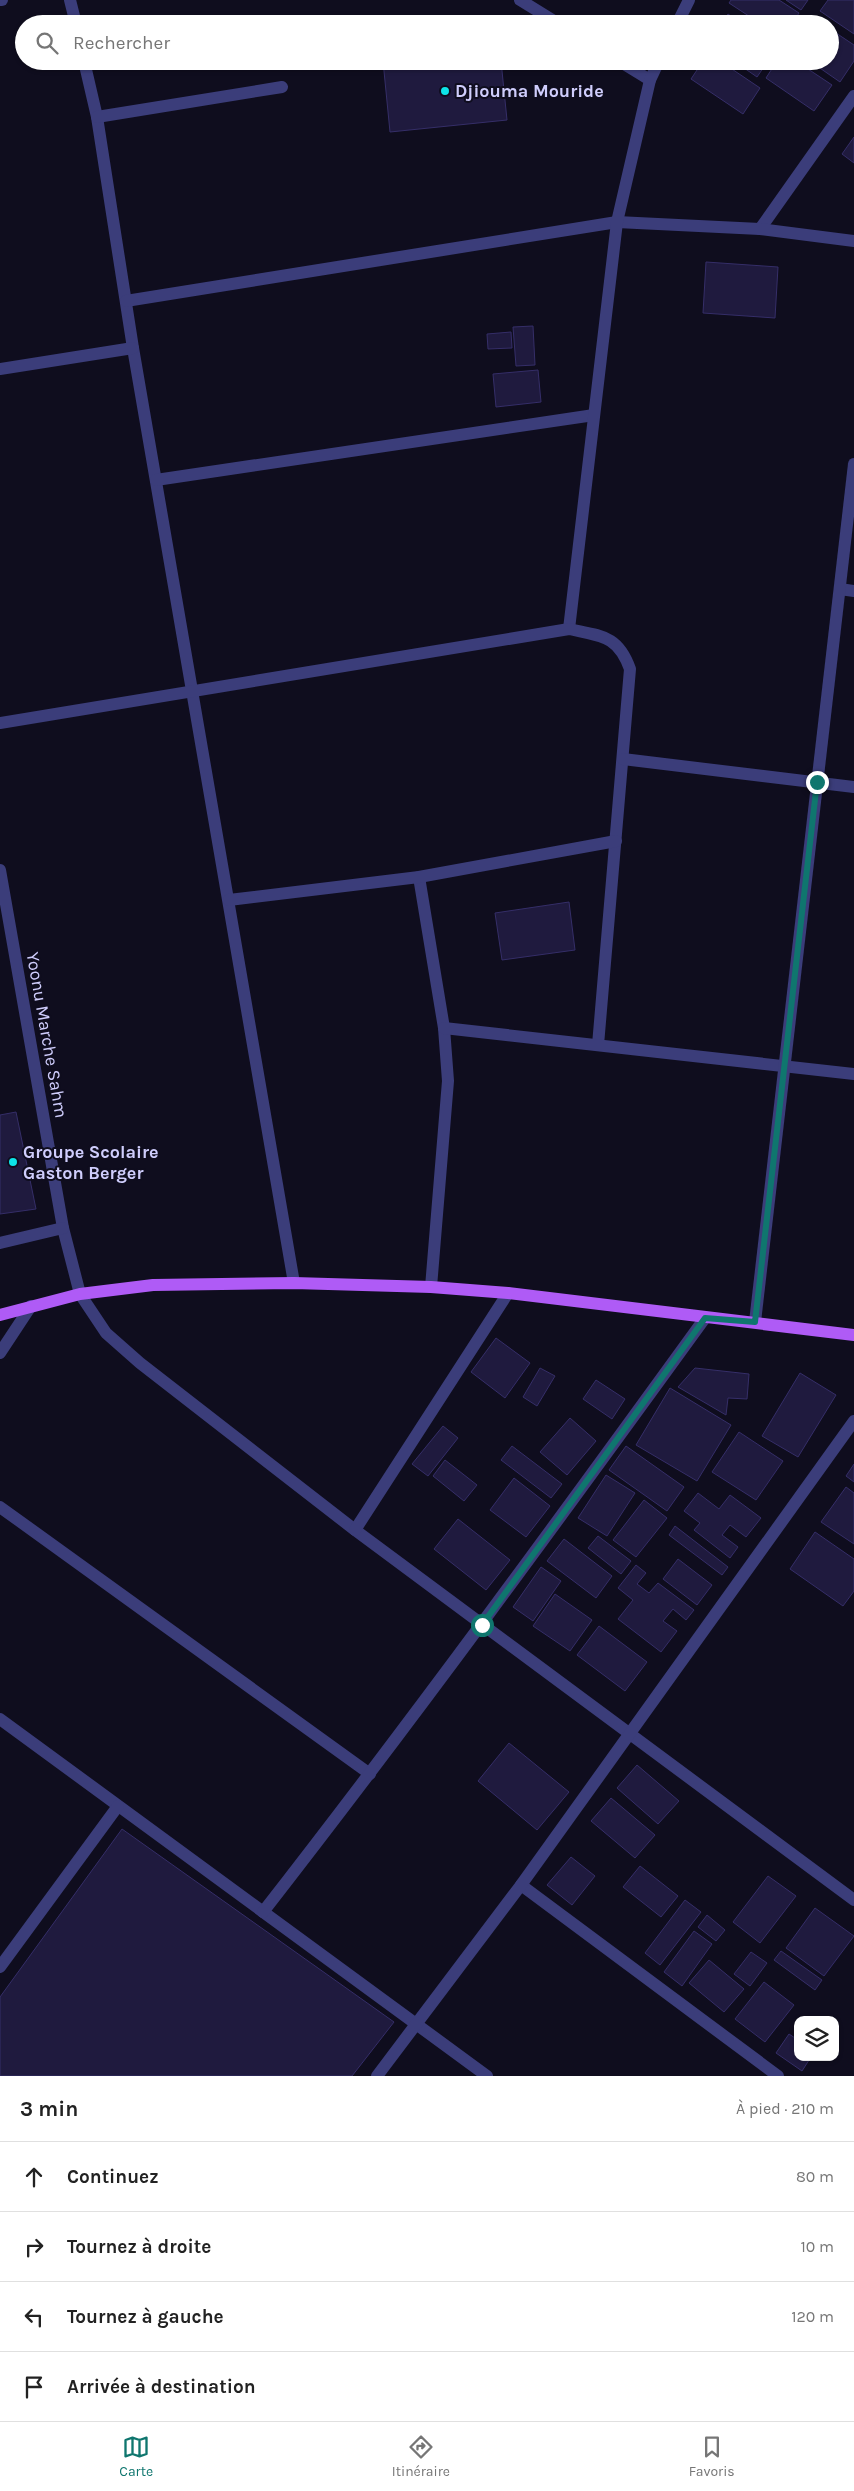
<!DOCTYPE html>
<html lang="fr">
<meta charset="utf-8">
<style>
:root{--surface:#fff;--page:#f6f6f6;--text:#222;--muted:#767676;--line:#e0e0e0;--accent:#0f766e}
body{margin:0;font-family:Karla,sans-serif;background:var(--page);color:var(--text)}
.controls{position:absolute;right:15px;bottom:15px;display:grid;overflow:hidden;border-radius:10px;box-shadow:0 1px 4px #0004}
.controls button{width:45px;height:45px;display:grid;place-items:center;padding:0;border:0;border-bottom:1px solid var(--line);background:var(--surface);color:var(--text);font:25px sans-serif}
.stop{position:absolute;width:15px;height:15px;margin:-11px;border:4px solid #0f766e;border-radius:50%;background:#fff}
.stop.end{background:#0f766e;border-color:#fff;box-shadow:0 1px 5px #0008}
.list{margin:0;padding:0;list-style:none}
h2{display:flex;justify-content:space-between;align-items:center;height:65px;margin:0;padding:0 20px;font-size:21px}
h2 small{font-size:16px;font-weight:400;color:var(--muted)}
.list li{display:grid;grid-template-columns:32px 1fr auto;gap:15px;align-items:center;box-sizing:border-box;height:70px;padding:0 20px;border-top:1px solid var(--line)}
.list b{display:block;font-size:19px;white-space:nowrap}
.list em{font-size:16px;font-style:normal;color:var(--muted)}
.icon{flex:none;width:28px;height:28px;fill:none;stroke:currentColor;stroke-width:2;stroke-linecap:round;stroke-linejoin:round}
.map{position:relative;flex:none;width:854px;height:2076px;overflow:hidden}
.search{position:absolute;background:var(--surface);box-shadow:0 1px 4px #0004;left:15px;right:15px;top:15px;height:55px;display:flex;align-items:center;gap:12px;box-sizing:border-box;padding:0 18px;border-radius:28px;color:var(--muted);font-size:19px}
.sheet{height:345px;background:var(--surface)}
nav{display:flex;justify-content:space-around;align-items:center;box-sizing:border-box;height:70px;border-top:1px solid var(--line);background:var(--surface);font-size:14px;color:var(--muted)}
nav a{display:grid;justify-items:center;gap:2px}
nav .on{color:var(--accent)}
.map>svg:first-child{display:block}
</style>
<div class="map">
<svg width="854" height="2076" viewBox="0 0 854 2076">
<rect width="100%" height="100%" fill="#0f0d1e"/>
<g fill="#1f1a3e" stroke="#352e68">
<polygon points="731,0 779,0 799,13 792,24 761,24 729,3"/>
<polygon points="786,0 808,0 801,10"/>
<polygon points="828,0 854,0 854,34 820,11"/>
<polygon points="728,14 742,24 721,24"/>
<polygon points="830,29 854,45 854,61 840,82 814,64 815,61 830,61"/>
<polygon points="383,61 501,61 507,120 390,132"/>
<polygon points="703,61 720,61 760,88 743,114 691,79"/>
<polygon points="734,61 768,61 757,77"/>
<polygon points="777,61 796,61 832,85 814,111 766,78"/>
<polygon points="854,137 854,163 842,154"/>
<polygon points="706,262 778,267 775,318 703,313"/>
<polygon points="533,326 535,365 516,366 513,327"/>
<polygon points="511,332 512,348 488,349 487,334"/>
<polygon points="538,370 541,402 496,407 493,374"/>
<polygon points="569,902 575,950 502,960 495,913"/>
<polygon points="16,1112 36,1209 0,1214 0,1115"/>
<polygon points="496,1338 530,1363 505,1398 471,1372"/>
<polygon points="540,1368 555,1376 537,1406 523,1397"/>
<polygon points="695,1368 749,1374 747,1399 728,1398 726,1415 678,1387"/>
<polygon points="800,1373 836,1395 798,1457 762,1436"/>
<polygon points="596,1380 625,1399 612,1419 583,1399"/>
<polygon points="670,1388 731,1425 697,1481 636,1445"/>
<polygon points="570,1418 596,1441 567,1475 540,1452"/>
<polygon points="443,1426 458,1438 428,1476 412,1464"/>
<polygon points="739,1432 783,1461 756,1500 712,1472"/>
<polygon points="512,1446 562,1484 551,1498 501,1460"/>
<polygon points="626,1446 684,1487 667,1511 609,1470"/>
<polygon points="445,1460 477,1485 464,1501 433,1476"/>
<polygon points="854,1464 854,1482 846,1476"/>
<polygon points="606,1475 635,1493 607,1536 578,1518"/>
<polygon points="514,1478 550,1506 526,1537 490,1510"/>
<polygon points="846,1487 854,1493 854,1544 821,1522"/>
<polygon points="698,1493 719,1509 730,1495 761,1518 746,1537 730,1525 722,1535 738,1547 730,1558 694,1530 700,1523 684,1511"/>
<polygon points="644,1500 667,1518 636,1557 613,1540"/>
<polygon points="458,1519 510,1560 486,1590 434,1549"/>
<polygon points="675,1526 728,1567 722,1575 669,1535"/>
<polygon points="815,1532 854,1559 854,1591 843,1606 790,1569"/>
<polygon points="598,1536 631,1561 621,1574 588,1548"/>
<polygon points="564,1539 612,1576 596,1598 547,1561"/>
<polygon points="678,1559 712,1585 697,1605 663,1579"/>
<polygon points="636,1565 646,1573 637,1584 649,1593 658,1583 694,1610 686,1620 673,1609 663,1621 677,1631 661,1652 618,1619 633,1600 618,1588"/>
<polygon points="541,1567 561,1581 533,1621 513,1607"/>
<polygon points="555,1594 592,1620 570,1651 533,1626"/>
<polygon points="599,1626 647,1662 625,1691 577,1655"/>
<polygon points="509,1743 569,1792 537,1830 478,1781"/>
<polygon points="637,1765 679,1801 658,1824 617,1788"/>
<polygon points="611,1798 655,1835 635,1858 591,1821"/>
<polygon points="122,1829 394,2022 352,2076 0,2076 0,1997"/>
<polygon points="571,1857 595,1876 572,1905 547,1885"/>
<polygon points="640,1866 678,1896 661,1917 623,1887"/>
<polygon points="768,1876 796,1896 760,1943 733,1922"/>
<polygon points="685,1900 701,1912 660,1965 645,1953"/>
<polygon points="815,1908 854,1936 824,1976 786,1948"/>
<polygon points="707,1915 725,1930 716,1941 698,1927"/>
<polygon points="694,1931 712,1944 682,1986 664,1972"/>
<polygon points="781,1951 822,1980 815,1990 774,1960"/>
<polygon points="751,1952 767,1963 750,1986 734,1974"/>
<polygon points="709,1960 744,1989 724,2012 689,1983"/>
<polygon points="764,1982 794,2005 765,2042 735,2019"/>
<polygon points="789,2034 798,2040 798,2057 811,2057 802,2071 776,2053"/>
</g>
<g fill="none" stroke-linecap="round" stroke-linejoin="round">
<g stroke="#3b3d7a" stroke-width="12">
<polyline points="0,0 2,0"/>
<polyline points="70,0 76,24"/>
<polyline points="520,0 559,24"/>
<polyline points="677,24 689,0"/>
<polyline points="84,61 97,117 133,348 294,1283"/>
<polyline points="619,61 650,80"/>
<polyline points="97,117 282,87"/>
<polyline points="760,229 854,96"/>
<polyline points="126,301 617,222 760,229 854,241"/>
<polyline points="0,369 133,348"/>
<polyline points="156,480 594,415"/>
<polyline points="840,589 854,591"/>
<polyline points="569,629 617,222 650,80 659,61"/>
<path d="M0,723L569,629C601,636 618,635 630,669L598,1045"/>
<polyline points="623,759 854,787"/>
<polyline points="0,870 63,1228 80,1294 106,1333 140,1363 355,1530 854,1900"/>
<polyline points="419,877 444,1028 448,1081 431,1287"/>
<polyline points="229,900 419,877 616,841"/>
<polyline points="444,1028 854,1074"/>
<polyline points="0,1243 63,1228"/>
<polyline points="755,1322 854,464"/>
<polyline points="0,1353 31,1306"/>
<polyline points="0,1507 370,1774"/>
<polyline points="355,1530 508,1293"/>
<polyline points="0,1719 487,2076"/>
<polyline points="521,1885 778,2076"/>
<path d="M263,1912C415,1717 560,1518 705,1318"/>
<polyline points="0,1967 118,1806"/>
<polyline points="377,2076 521,1885 854,1421"/>
</g>
<polyline stroke="#af5bf6" stroke-width="12" points="0,1315 80,1294 153,1285 294,1283 431,1287 508,1293 854,1335"/>
</g>
<g fill="none" stroke-linecap="round" stroke-linejoin="round">
<polyline stroke="#0f766e" stroke-width="6" points="482,1625 705,1318 755,1322 817,782"/>
</g>
<g fill="#0de4e8" stroke="#0f0d1e" stroke-width="2">
<circle cx="445" cy="91" r="5"/>
<circle cx="13" cy="1162" r="5"/>
</g>
<g text-anchor="middle" stroke-width="4" stroke-linejoin="round" paint-order="stroke">
<g font-size="18" font-weight="bold" fill="#cfcdfc" stroke="#0f0d1e" text-anchor="start">
<text x="455" y="97">Djiouma Mouride</text>
<text x="23" y="1158">Groupe Scolaire<tspan x="23" dy="21">Gaston Berger</tspan></text>
</g>
<g font-size="18" fill="#cfcdfc" stroke="#0f0d1e">
<text transform="translate(47 1035) rotate(80)" y="6">Yoonu Marche Sahm</text>
</g>
</g>
</svg>
<div class="controls">
<button><svg class="icon" aria-label="layers" viewBox="0 0 24 24"><path d="M12 4l9 5-9 5-9-5zM3 14l9 5 9-5"/></svg></button>
</div>
<div class="stop" style="left:482px;top:1625px"></div>
<div class="stop end" style="left:817px;top:782px"></div>
<div class="search"><svg class="icon" aria-label="search" viewBox="0 0 24 24"><circle cx="10" cy="10" r="6"/><path d="M15 15l6 6"/></svg>Rechercher</div>
</div>
<section class="sheet">
<h2>3 min<small>À pied · 210 m</small></h2>
<ul class="list">
<li><svg class="icon" aria-label="ahead" viewBox="0 0 24 24"><path d="M12 20V5M6 11l6-6 6 6"/></svg><div><b>Continuez</b></div><em>80 m</em></li>
<li><svg class="icon" aria-label="right" viewBox="0 0 24 24"><path d="M7 20v-9h11M14 6l5 5-5 5"/></svg><div><b>Tournez à droite</b></div><em>10 m</em></li>
<li><svg class="icon" aria-label="left" viewBox="0 0 24 24"><path d="M17 20v-9H6M10 6l-5 5 5 5"/></svg><div><b>Tournez à gauche</b></div><em>120 m</em></li>
<li><svg class="icon" aria-label="arrive" viewBox="0 0 24 24"><path d="M6 21V4h12l-3 4 3 4H6"/></svg><div><b>Arrivée à destination</b></div></li>
</ul>
</section>
<nav>
<a class="on"><svg class="icon" aria-label="map" viewBox="0 0 24 24"><path d="M3 6l6-2 6 2 6-2v14l-6 2-6-2-6 2zM9 4v14M15 6v14"/></svg>Carte</a>
<a><svg class="icon" aria-label="directions" viewBox="0 0 24 24"><path d="M12 3l9 9-9 9-9-9zM9 14v-3h6M13 9l2 2-2 2"/></svg>Itinéraire</a>
<a><svg class="icon" aria-label="saved" viewBox="0 0 24 24"><path d="M7 4h10v16l-5-4-5 4z"/></svg>Favoris</a>
</nav>
